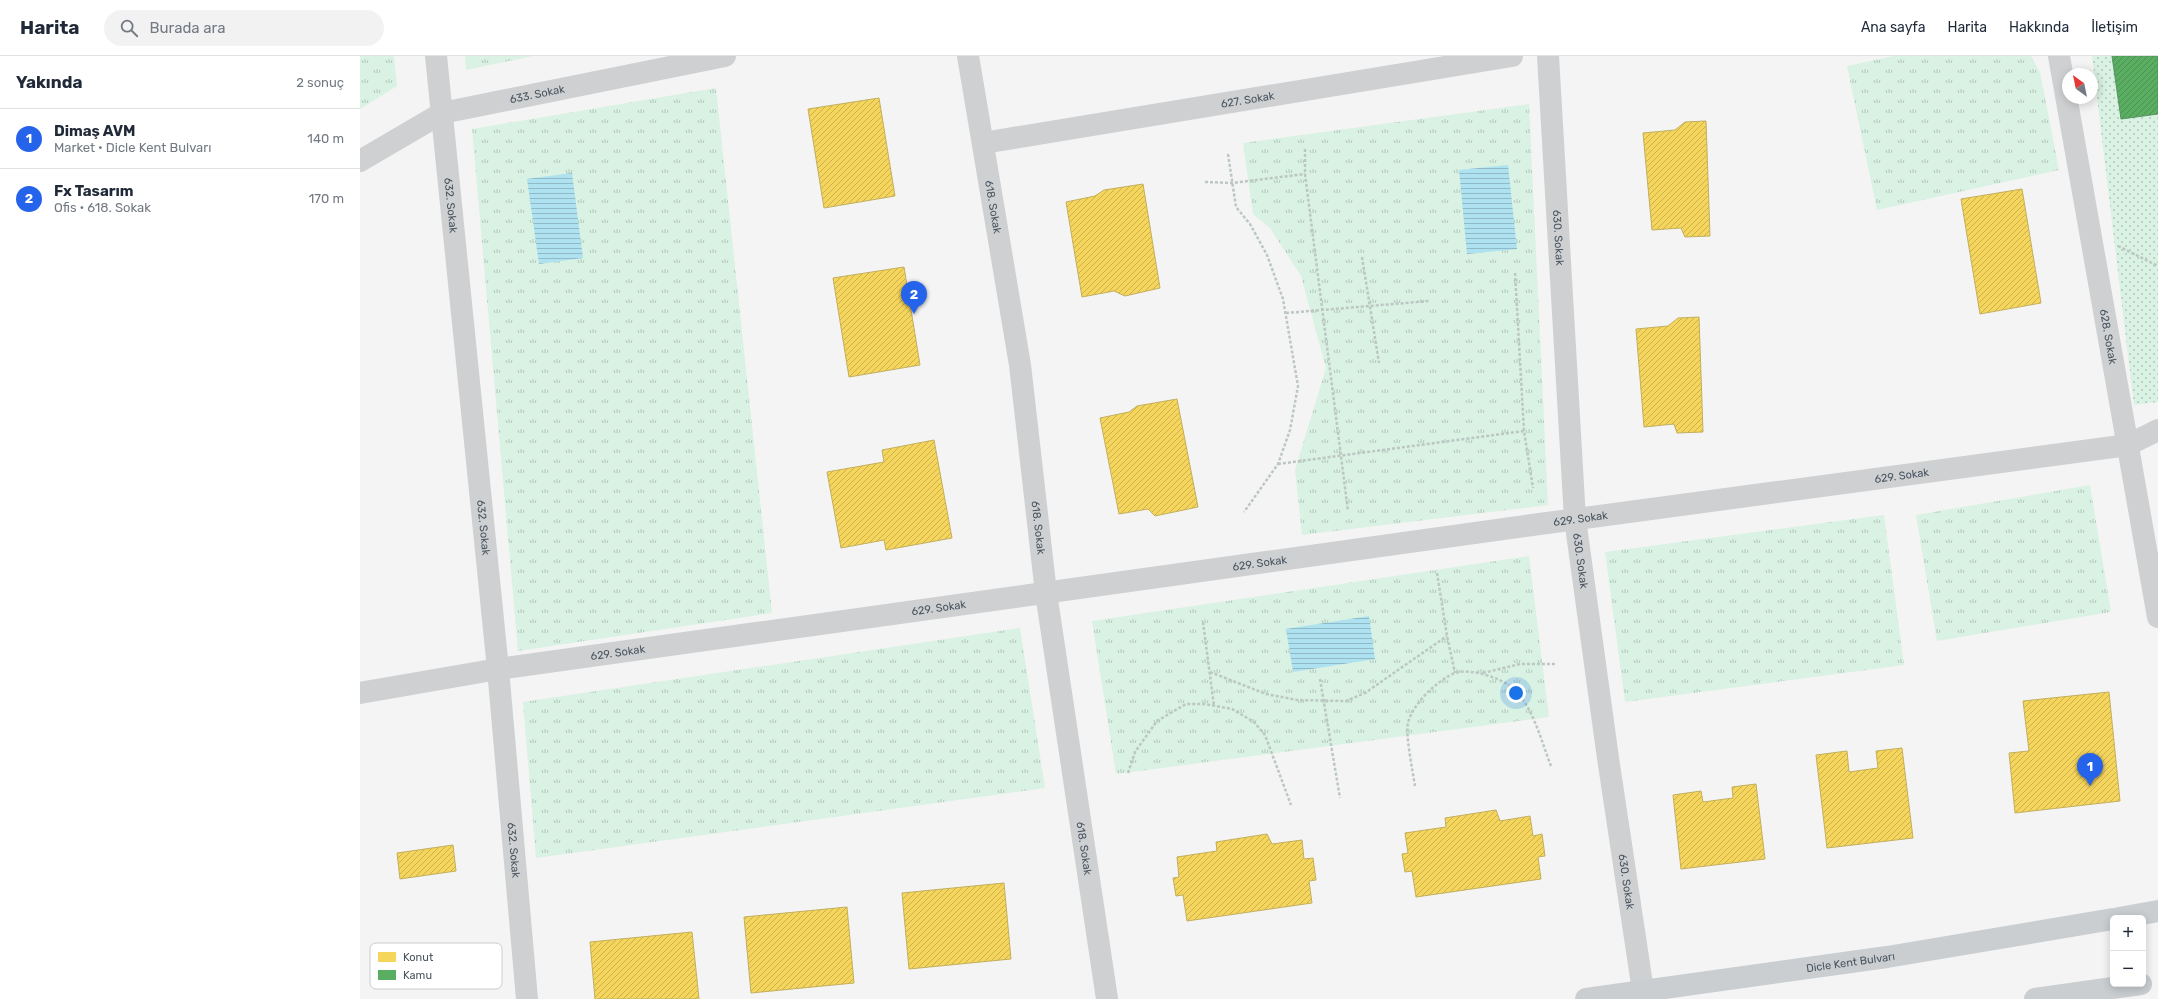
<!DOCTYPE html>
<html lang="tr">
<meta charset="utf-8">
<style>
:root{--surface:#fff;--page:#f2f2f3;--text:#1f2937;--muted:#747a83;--line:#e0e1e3;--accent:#2563eb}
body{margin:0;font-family:Rubik,sans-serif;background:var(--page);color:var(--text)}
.controls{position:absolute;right:12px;bottom:12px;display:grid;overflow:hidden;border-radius:6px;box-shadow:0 2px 10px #0003}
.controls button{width:36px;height:36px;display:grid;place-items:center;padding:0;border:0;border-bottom:1px solid var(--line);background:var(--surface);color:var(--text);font:20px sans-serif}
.compass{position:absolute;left:1702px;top:12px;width:36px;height:36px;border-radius:50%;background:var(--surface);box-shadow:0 2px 10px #0003;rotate:327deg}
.you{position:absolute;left:1156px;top:637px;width:14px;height:14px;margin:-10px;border:3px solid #fff;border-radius:50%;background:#1a73e8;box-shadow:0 0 0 6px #1a73e833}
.badge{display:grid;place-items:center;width:26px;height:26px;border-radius:50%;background:var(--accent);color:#fff;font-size:13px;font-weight:700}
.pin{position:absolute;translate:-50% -33px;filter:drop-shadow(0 1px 2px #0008)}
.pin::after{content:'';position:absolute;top:21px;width:14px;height:12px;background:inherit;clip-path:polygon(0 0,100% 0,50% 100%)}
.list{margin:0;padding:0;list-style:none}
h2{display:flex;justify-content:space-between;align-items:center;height:52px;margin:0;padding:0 16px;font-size:17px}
h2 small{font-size:13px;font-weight:400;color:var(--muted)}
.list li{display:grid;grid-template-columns:26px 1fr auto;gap:12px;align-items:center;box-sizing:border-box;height:60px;padding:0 16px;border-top:1px solid var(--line)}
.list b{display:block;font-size:15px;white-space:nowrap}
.list p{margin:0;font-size:13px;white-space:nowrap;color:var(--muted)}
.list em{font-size:13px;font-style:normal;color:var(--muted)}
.icon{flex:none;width:22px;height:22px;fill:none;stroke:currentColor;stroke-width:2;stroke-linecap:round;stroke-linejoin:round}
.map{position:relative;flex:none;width:1798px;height:943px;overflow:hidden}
header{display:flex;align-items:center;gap:24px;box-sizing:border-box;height:56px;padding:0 20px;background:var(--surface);border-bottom:1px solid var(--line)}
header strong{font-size:19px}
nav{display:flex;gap:22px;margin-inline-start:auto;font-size:14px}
.search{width:280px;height:36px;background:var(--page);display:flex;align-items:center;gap:10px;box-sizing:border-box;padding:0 14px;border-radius:22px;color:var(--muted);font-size:15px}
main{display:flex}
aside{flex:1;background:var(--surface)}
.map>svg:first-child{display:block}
</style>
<header>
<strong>Harita</strong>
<div class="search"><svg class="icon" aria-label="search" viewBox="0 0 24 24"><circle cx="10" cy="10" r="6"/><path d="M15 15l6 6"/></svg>Burada ara</div>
<nav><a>Ana sayfa</a><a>Harita</a><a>Hakkında</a><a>İletişim</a></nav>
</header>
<main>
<aside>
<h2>Yakında<small>2 sonuç</small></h2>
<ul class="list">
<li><span class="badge">1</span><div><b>Dimaş AVM</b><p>Market · Dicle Kent Bulvarı</p></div><em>140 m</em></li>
<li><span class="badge">2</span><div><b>Fx Tasarım</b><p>Ofis · 618. Sokak</p></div><em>170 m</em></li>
</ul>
</aside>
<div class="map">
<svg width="1798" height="943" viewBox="0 0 1798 943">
<defs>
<pattern id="grass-tufts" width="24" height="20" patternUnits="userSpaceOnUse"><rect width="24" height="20" fill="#d9f2e3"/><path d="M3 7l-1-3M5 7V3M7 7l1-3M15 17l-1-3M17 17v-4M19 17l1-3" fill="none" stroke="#b2c7bb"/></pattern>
<pattern id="park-dots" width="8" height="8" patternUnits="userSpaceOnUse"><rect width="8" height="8" fill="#d9f2e3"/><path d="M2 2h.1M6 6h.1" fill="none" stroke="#b2c7bb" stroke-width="1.8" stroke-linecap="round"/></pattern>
<pattern id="water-rules" width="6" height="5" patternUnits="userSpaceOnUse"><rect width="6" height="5" fill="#aee2f0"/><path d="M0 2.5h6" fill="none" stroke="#90bac6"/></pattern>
<pattern id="homes-hatch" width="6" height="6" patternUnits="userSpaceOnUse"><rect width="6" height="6" fill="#f6d55c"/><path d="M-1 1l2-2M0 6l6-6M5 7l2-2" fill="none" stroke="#c9b04f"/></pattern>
<pattern id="public-hatch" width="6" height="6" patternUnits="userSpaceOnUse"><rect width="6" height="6" fill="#5aae61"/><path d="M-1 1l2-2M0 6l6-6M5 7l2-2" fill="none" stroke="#4c9053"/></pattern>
</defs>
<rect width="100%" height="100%" fill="#f4f4f4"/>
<g fill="url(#grass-tufts)">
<polygon points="0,0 34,0 37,30 0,53"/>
<polygon points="105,0 173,0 106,14"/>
<polygon points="1534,0 1671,0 1680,16 1699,114 1517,154 1487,10"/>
<polygon points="356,32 412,557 158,595 112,73"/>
<polygon points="1169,48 1188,449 942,479 935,414 966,312 941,220 910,172 893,158 883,87"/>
<polygon points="1730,429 1751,556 1577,585 1556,459"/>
<polygon points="1524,459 1544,609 1265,646 1245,496"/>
<polygon points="1169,500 1189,661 756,718 732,565"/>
<polygon points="660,572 685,732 176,802 163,646"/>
</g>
<polygon fill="url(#park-dots)" points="1732,0 1798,0 1798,346 1774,349"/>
<g fill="url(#water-rules)">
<polygon points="1148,109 1157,193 1107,198 1099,114"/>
<polygon points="212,117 223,202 179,208 167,123"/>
<polygon points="1009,560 1015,603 933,616 926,573"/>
</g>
<g fill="url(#homes-hatch)" stroke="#c2af5e">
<polygon points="519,42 535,140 464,152 448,53"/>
<polygon points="1346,65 1350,180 1325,181 1321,172 1292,174 1283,77 1315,74 1325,66"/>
<polygon points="783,128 800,232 765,240 754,235 722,241 706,146 735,140 744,134"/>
<polygon points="1662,133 1681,247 1620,258 1601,143"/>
<polygon points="544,211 560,309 489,321 473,222"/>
<polygon points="1339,261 1343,376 1317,377 1314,368 1284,371 1276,273 1308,270 1318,262"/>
<polygon points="817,343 838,451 795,460 788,453 759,458 740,362 769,356 777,350"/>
<polygon points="574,384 592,482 526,494 524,484 481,492 467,416 524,406 522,394"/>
<polygon points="1749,636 1760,745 1655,757 1649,697 1669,695 1663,645"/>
<polygon points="1542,692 1553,782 1467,792 1456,699 1487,695 1489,716 1518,712 1516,695"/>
<polygon points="1396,728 1405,803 1321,813 1313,739 1341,735 1343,746 1373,742 1372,731"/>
<polygon points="1136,754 1140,765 1170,760 1173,780 1182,778 1185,800 1178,801 1181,823 1056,841 1052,815 1045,816 1042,798 1048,797 1045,777 1086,771 1085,762"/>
<polygon points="907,778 912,788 942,784 944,803 953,802 956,824 949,825 952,847 827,865 823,839 816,840 813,822 819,821 817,801 857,795 856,786"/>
<polygon points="93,789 96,815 40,823 37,797"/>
<polygon points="644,827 651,903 549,913 542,837"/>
<polygon points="487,851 494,927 391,937 384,861"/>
<polygon points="332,876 339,943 235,943 230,886"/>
</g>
<polygon fill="url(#public-hatch)" stroke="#559461" points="1752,0 1798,0 1798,58 1761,63"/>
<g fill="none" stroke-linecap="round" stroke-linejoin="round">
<g stroke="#bcc7c4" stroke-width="2.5" stroke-dasharray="3 2" stroke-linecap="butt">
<polyline points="945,93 945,118 988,455"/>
<polyline points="868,98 876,151 890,168 907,199 923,243 938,330 930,374 918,408 884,456"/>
<polyline points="845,126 872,127 945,118"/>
<polyline points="1758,190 1798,210"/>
<polyline points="1002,201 1019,307"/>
<polyline points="1155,217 1164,375 1173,432"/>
<polyline points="926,257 1069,245"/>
<polyline points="918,408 1164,375"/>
<polyline points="1077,517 1087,580 1095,617"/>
<polyline points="843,566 854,650"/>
<polyline points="850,616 906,638 937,644 986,645 1005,637 1087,580"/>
<polyline points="1123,617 1160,608 1196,608"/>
<polyline points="960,623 980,742"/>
<polyline points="768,717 775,696 797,665 826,648 845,648 872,653 894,666 905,679 931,749"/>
<path d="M1055,730C1053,717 1045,677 1048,667C1052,649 1077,624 1095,617C1109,612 1138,621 1150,630C1173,648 1181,685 1191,710"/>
</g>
<g stroke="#ced0d2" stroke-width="22">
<path id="s1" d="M76,0L138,613L167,943"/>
<path id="s2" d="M608,0L660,309L686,537L747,943"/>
<path id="s3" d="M1188,0L1215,463L1248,702L1283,935"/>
<path id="s4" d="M1699,0L1798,561"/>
<path id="s5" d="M623,87L1152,0"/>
<path id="s6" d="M0,105L82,57L365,0"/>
<path id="s7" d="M0,637L138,613L1172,469L1768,389L1798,374"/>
</g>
<g stroke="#caced1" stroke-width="22">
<polyline points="1759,862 1798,855"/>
<path id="s8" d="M1226,943L1527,901L1753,863"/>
<polyline points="1675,943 1781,928"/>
</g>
</g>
<g text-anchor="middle" stroke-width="4" stroke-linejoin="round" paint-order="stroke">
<g font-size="11" fill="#4a5661" stroke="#fff">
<text dy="4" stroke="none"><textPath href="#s6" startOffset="192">633. Sokak</textPath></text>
<text dy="4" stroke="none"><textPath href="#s5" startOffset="268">627. Sokak</textPath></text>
<text dy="4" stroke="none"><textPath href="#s1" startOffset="150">632. Sokak</textPath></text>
<text dy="4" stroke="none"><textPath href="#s2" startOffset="153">618. Sokak</textPath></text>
<text dy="4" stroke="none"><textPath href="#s3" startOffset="182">630. Sokak</textPath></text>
<text dy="4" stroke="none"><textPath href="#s4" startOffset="285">628. Sokak</textPath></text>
<text dy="4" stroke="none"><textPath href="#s7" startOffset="1557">629. Sokak</textPath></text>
<text dy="4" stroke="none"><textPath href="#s7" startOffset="1233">629. Sokak</textPath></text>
<text dy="4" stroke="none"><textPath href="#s1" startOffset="474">632. Sokak</textPath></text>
<text dy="4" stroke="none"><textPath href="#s2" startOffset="477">618. Sokak</textPath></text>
<text dy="4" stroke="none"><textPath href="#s3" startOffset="506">630. Sokak</textPath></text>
<text dy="4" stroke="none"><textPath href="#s7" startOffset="909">629. Sokak</textPath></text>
<text dy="4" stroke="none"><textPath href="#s7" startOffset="585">629. Sokak</textPath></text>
<text dy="4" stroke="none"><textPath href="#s7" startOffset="261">629. Sokak</textPath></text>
<text dy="4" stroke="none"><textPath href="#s2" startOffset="801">618. Sokak</textPath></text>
<text dy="4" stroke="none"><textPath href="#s1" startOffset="798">632. Sokak</textPath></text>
<text dy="4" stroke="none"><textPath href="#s3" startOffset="830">630. Sokak</textPath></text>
<text dy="4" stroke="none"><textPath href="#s8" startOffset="267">Dicle Kent Bulvarı</textPath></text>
</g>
</g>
<rect x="10" y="887" width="132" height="46" rx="6" fill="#fff" stroke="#c9ccd0" stroke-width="1"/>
<rect x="18" y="896" width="18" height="10" fill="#f6d55c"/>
<rect x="18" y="914" width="18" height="10" fill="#5aae61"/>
<g font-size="11" fill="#4a5661">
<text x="43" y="905">Konut</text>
<text x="43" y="923">Kamu</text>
</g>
</svg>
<div class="controls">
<button>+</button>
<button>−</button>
</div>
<svg class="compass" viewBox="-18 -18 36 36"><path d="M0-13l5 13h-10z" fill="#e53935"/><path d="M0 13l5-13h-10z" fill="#747a83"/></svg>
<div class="you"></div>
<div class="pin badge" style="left:1730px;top:730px">1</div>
<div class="pin badge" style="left:554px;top:258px">2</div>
</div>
</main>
